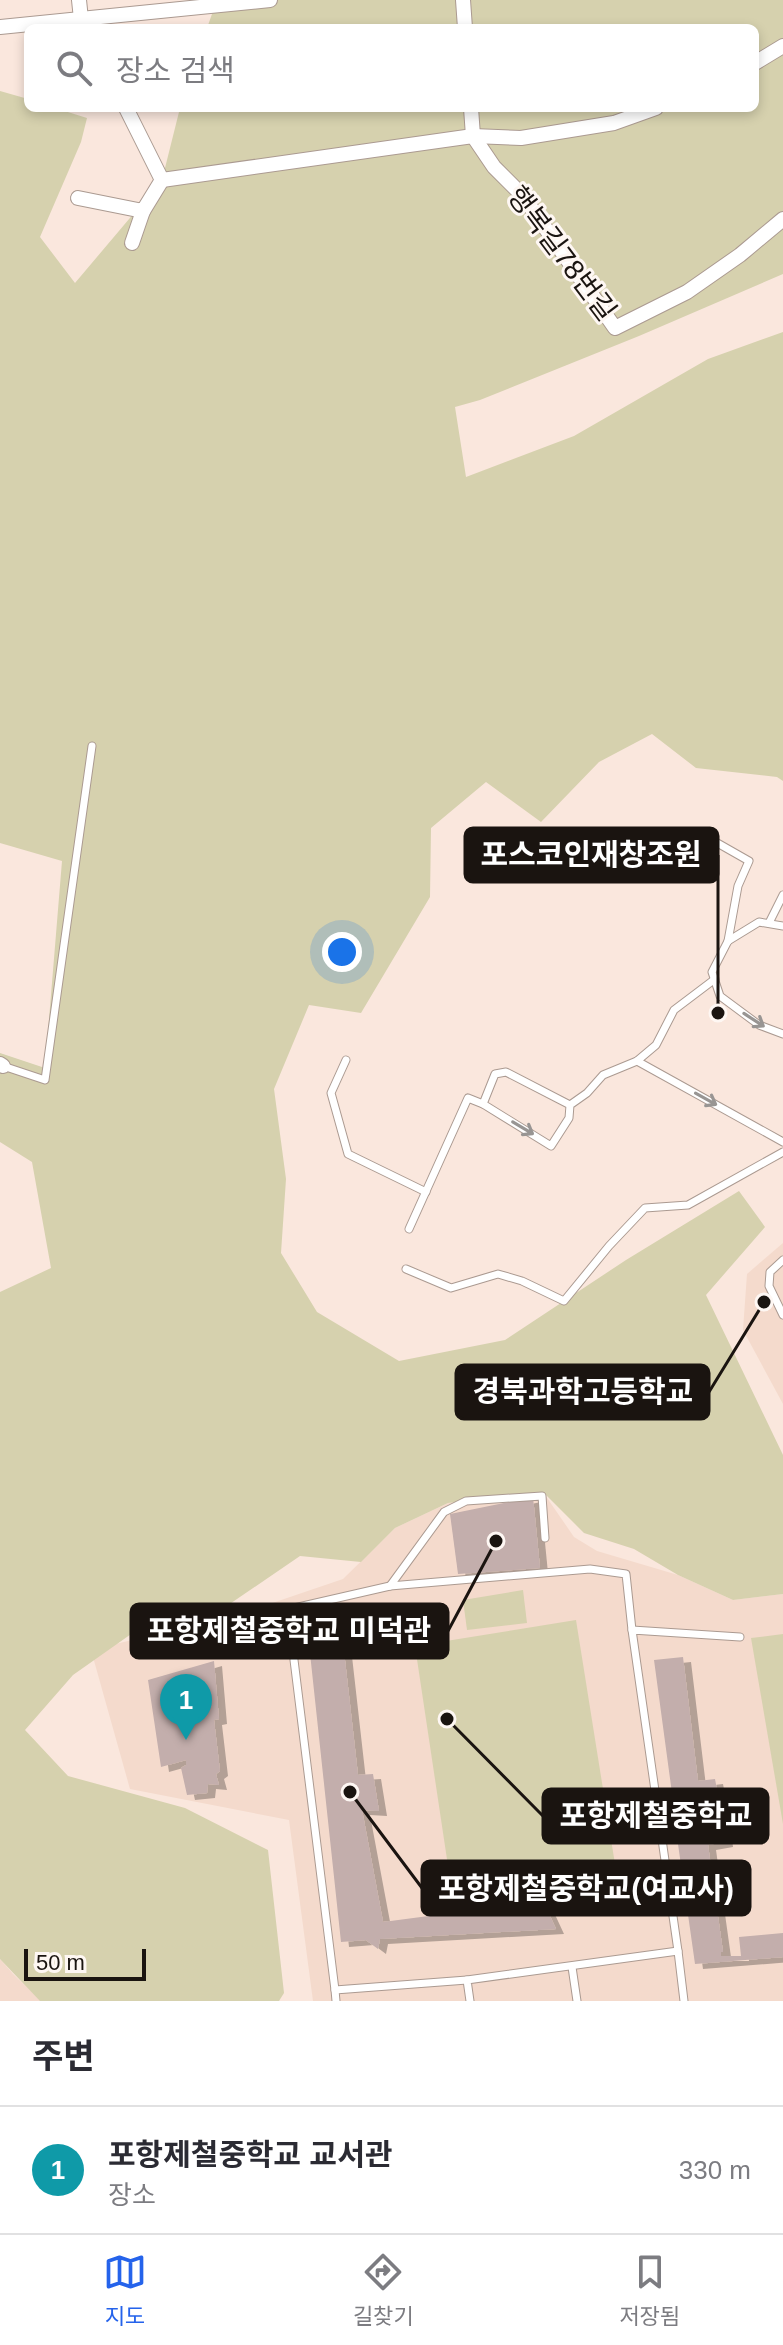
<!DOCTYPE html>
<html lang="ko">
<meta charset="utf-8">
<style>
:root{--surface:#fff;--page:#f2f2f3;--text:#2b2b33;--muted:#7c7c81;--line:#e1e1e2;--accent:#2563eb}
body{margin:0;font-family:Arial,"Noto Sans KR",sans-serif;background:var(--page);color:var(--text)}
.scale{position:absolute;left:24px;bottom:20px;width:122px;box-sizing:border-box;padding-left:8px;border:4px solid #1a1410;border-top:0;font-size:22px;line-height:28px;white-space:nowrap;color:#1a1410;-webkit-text-stroke:6px #fef7f3;paint-order:stroke}
.you{position:absolute;left:342px;top:952px;width:28px;height:28px;margin:-20px;border:6px solid #fff;border-radius:50%;background:#1a73e8;box-shadow:0 0 0 12px #1a73e833}
.badge{display:grid;place-items:center;width:52px;height:52px;border-radius:50%;background:var(--accent);color:#fff;font-size:26px;font-weight:700}
.pin{position:absolute;translate:-50% -66px;filter:drop-shadow(0 2px 4px #0008)}
.pin::after{content:'';position:absolute;top:42px;width:28px;height:24px;background:inherit;clip-path:polygon(0 0,100% 0,50% 100%)}
.list{margin:0;padding:0;list-style:none}
h2{display:flex;justify-content:space-between;align-items:center;height:104px;margin:0;padding:0 32px;font-size:34px}
h2 small{font-size:26px;font-weight:400;color:var(--muted)}
.list li{display:grid;grid-template-columns:52px 1fr auto;gap:24px;align-items:center;box-sizing:border-box;height:128px;padding:0 32px;border-top:2px solid var(--line)}
.list b{display:block;font-size:30px;white-space:nowrap}
.list p{margin:0;font-size:26px;white-space:nowrap;color:var(--muted)}
.list em{font-size:26px;font-style:normal;color:var(--muted)}
.icon{flex:none;width:44px;height:44px;fill:none;stroke:currentColor;stroke-width:2;stroke-linecap:round;stroke-linejoin:round}
.map{position:relative;flex:none;width:783px;height:2001px;overflow:hidden}
.search{position:absolute;background:var(--surface);box-shadow:0 4px 12px #0003;left:24px;right:24px;top:24px;height:88px;display:flex;align-items:center;gap:20px;box-sizing:border-box;padding:0 28px;border-radius:12px;color:var(--muted);font-size:30px}
.sheet{height:232px;background:var(--surface)}
nav{display:flex;justify-content:space-around;align-items:center;box-sizing:border-box;height:112px;border-top:2px solid var(--line);background:var(--surface);font-size:22px;color:var(--muted)}
nav a{display:grid;justify-items:center;gap:4px}
nav .on{color:var(--accent)}
.map>svg:first-child{display:block}
</style>
<div class="map">
<svg width="783" height="2001" viewBox="0 0 783 2001">
<defs>
<filter id="shadow"><feDropShadow dx="8" dy="5" stdDeviation="0" flood-color="#0004"/></filter>
</defs>
<rect width="100%" height="100%" fill="#fae7dd"/>
<g fill="#f4dacc">
<polygon points="783,1243 783,1404 743,1330 747,1274"/>
<polygon points="543,1492 574,1537 597,1551 678,1575 733,1600 783,1594 783,2001 313,2001 289,1820 130,1789 91,1650 243,1613 343,1579 395,1528 448,1503"/>
<polygon points="0,1959 13,1974 41,2001 0,2001"/>
</g>
<g fill="#d6d1ae">
<polygon points="217,0 783,0 783,274 639,336 480,400 455,407 466,477 574,436 708,359 783,332 783,781 777,777 696,768 652,734 599,762 541,822 486,782 431,828 430,897 361,1013 309,1005 274,1089 286,1179 281,1253 317,1312 399,1361 505,1340 626,1260 739,1191 765,1227 706,1295 783,1455 783,1594 733,1600 678,1575 634,1549 584,1533 543,1492 448,1503 395,1528 361,1562 300,1556 218,1612 161,1613 73,1675 25,1730 68,1776 185,1808 268,1850 284,1993 279,2001 40,2001 0,1959 0,1292 51,1268 32,1162 0,1142 0,1053 45,1068 62,861 0,843 0,91 28,99 28,108 55,108 87,118 81,142 40,237 75,283 162,180 180,108 755,108 755,28 207,28"/>
<polygon points="523,1590 527,1623 467,1630 463,1600"/>
<polygon points="576,1620 618,1883 454,1906 415,1646"/>
<polygon points="783,1634 783,1824 751,1638"/>
</g>
<g fill="#c3aeac" filter="url(#shadow)">
<polygon points="533,1497 540,1568 458,1574 450,1514"/>
<polygon points="317,1611 320,1628 341,1625 358,1775 373,1774 379,1811 362,1810 383,1922 543,1901 556,1929 380,1939 378,1949 366,1940 341,1942 306,1616"/>
<polygon points="683,1657 698,1781 715,1779 719,1800 723,1800 727,1826 723,1826 725,1842 708,1845 723,1952 721,1952 721,1956 741,1956 739,1937 783,1933 783,1957 695,1964 677,1837 674,1837 670,1809 674,1808 654,1660"/>
<polygon points="214,1661 219,1719 214,1720 220,1771 216,1774 219,1785 208,1784 207,1793 187,1795 181,1768 186,1765 186,1760 161,1767 148,1680"/>
</g>
<g fill="none" stroke-linecap="round" stroke-linejoin="round">
<defs>
<g id="service">
<polyline points="698,832 749,861 738,886 728,941"/>
<polyline points="769,923 783,895"/>
<polyline points="783,926 759,922 728,941 712,972 720,996 759,1025 783,1034"/>
<polyline points="346,1060 331,1093 348,1154 426,1192"/>
<polyline points="637,1061 783,1142"/>
<polyline points="3,1066 45,1080 92,746"/>
<polyline points="570,1105 506,1072 495,1074 483,1104 551,1146 569,1118 570,1105 587,1093 603,1075 637,1061 656,1045 674,1010 715,979"/>
<polyline points="409,1229 468,1098 483,1104"/>
<polyline points="783,1260 770,1272 769,1286 783,1315"/>
<polyline points="406,1269 451,1288 498,1274 522,1281 564,1301 609,1246 645,1208 688,1205 783,1152"/>
<polyline points="390,1586 444,1512 466,1501 542,1496 545,1538"/>
<polyline points="678,1951 632,1630 740,1637"/>
<polyline points="572,1967 577,2001"/>
<polyline points="335,1990 294,1660 294,1608 390,1586 590,1569 626,1574 632,1630"/>
<polyline points="336,2001 335,1990 467,1980"/>
<polyline points="470,2001 467,1980 678,1951 684,2001"/>
</g>
<g id="minor">
<polyline points="79,0 81,19 87,25"/>
<polyline points="463,0 465,28"/>
<polyline points="0,27 270,0"/>
<polyline points="755,63 783,46"/>
<polyline points="126,108 162,180"/>
<polyline points="471,108 473,136 494,167 523,196 615,328 687,292 740,255 783,219"/>
<polyline points="162,180 473,136 521,138 614,123 656,108"/>
<polyline points="78,198 143,211 162,180"/>
<polyline points="132,243 143,211"/>
<polyline points="0,1064 3,1066"/>
</g>
</defs>
<use href="#service" stroke="#ab9a91" stroke-width="9"/>
<use href="#minor" stroke="#ab9a91" stroke-width="16"/>
<use href="#service" stroke="#fff" stroke-width="7"/>
<use href="#minor" stroke="#fff" stroke-width="14"/>
</g>
<defs><path id="oneway-shaft" d="M-6 0H5M1.5-3L5.5 0L1.5 3" fill="none" stroke-width="1.6" stroke-linecap="round" stroke-linejoin="round" transform="scale(2)"/></defs>
<g stroke="#989593">
<use href="#oneway-shaft" transform="translate(754 1020) rotate(33)"/>
<use href="#oneway-shaft" transform="translate(706 1099) rotate(29)"/>
<use href="#oneway-shaft" transform="translate(523 1128) rotate(31)"/>
</g>
<g text-anchor="middle" stroke-width="6" stroke-linejoin="round" paint-order="stroke">
<g font-size="28" fill="#1a1410" stroke="#fef7f3">
<text transform="translate(562 253) rotate(53)" y="10">행복길78번길</text>
</g>
</g>
<path fill="none" stroke="#1a1410" stroke-width="3" d="M718 1013L718 855M764 1302L709 1392M496 1541L448 1631M447 1719L543 1816M350 1792L422 1888"/>
<g fill="#1a1410" stroke="#fef7f3" stroke-width="3">
<circle cx="718" cy="1013" r="8"/>
<circle cx="764" cy="1302" r="8"/>
<circle cx="496" cy="1541" r="8"/>
<circle cx="447" cy="1719" r="8"/>
<circle cx="350" cy="1792" r="8"/>
</g>
<g fill="#1a1410" stroke="#1a1410" stroke-width="3">
<rect x="465" y="828" width="253" height="54" rx="8"/>
<rect x="456" y="1365" width="253" height="54" rx="8"/>
<rect x="131" y="1604" width="317" height="54" rx="8"/>
<rect x="543" y="1789" width="225" height="54" rx="8"/>
<rect x="422" y="1861" width="328" height="54" rx="8"/>
</g>
<g font-size="30" text-anchor="middle" font-weight="bold" fill="#fff">
<text x="591" y="865">포스코인재창조원</text>
<text x="583" y="1402">경북과학고등학교</text>
<text x="289" y="1641">포항제철중학교 미덕관</text>
<text x="656" y="1826">포항제철중학교</text>
<text x="586" y="1899">포항제철중학교(여교사)</text>
</g>
</svg>
<div class="scale">50 m</div>
<div class="you"></div>
<div class="pin badge" style="left:186px;top:1740px;background:#0f9aa8">1</div>
<div class="search"><svg class="icon" aria-label="search" viewBox="0 0 24 24"><circle cx="10" cy="10" r="6"/><path d="M15 15l6 6"/></svg>장소 검색</div>
</div>
<section class="sheet">
<h2>주변<small></small></h2>
<ul class="list">
<li><span class="badge" style="background:#0f9aa8">1</span><div><b>포항제철중학교 교서관</b><p>장소</p></div><em>330 m</em></li>
</ul>
</section>
<nav>
<a class="on"><svg class="icon" aria-label="map" viewBox="0 0 24 24"><path d="M3 6l6-2 6 2 6-2v14l-6 2-6-2-6 2zM9 4v14M15 6v14"/></svg>지도</a>
<a><svg class="icon" aria-label="directions" viewBox="0 0 24 24"><path d="M12 3l9 9-9 9-9-9zM9 14v-3h6M13 9l2 2-2 2"/></svg>길찾기</a>
<a><svg class="icon" aria-label="saved" viewBox="0 0 24 24"><path d="M7 4h10v16l-5-4-5 4z"/></svg>저장됨</a>
</nav>
